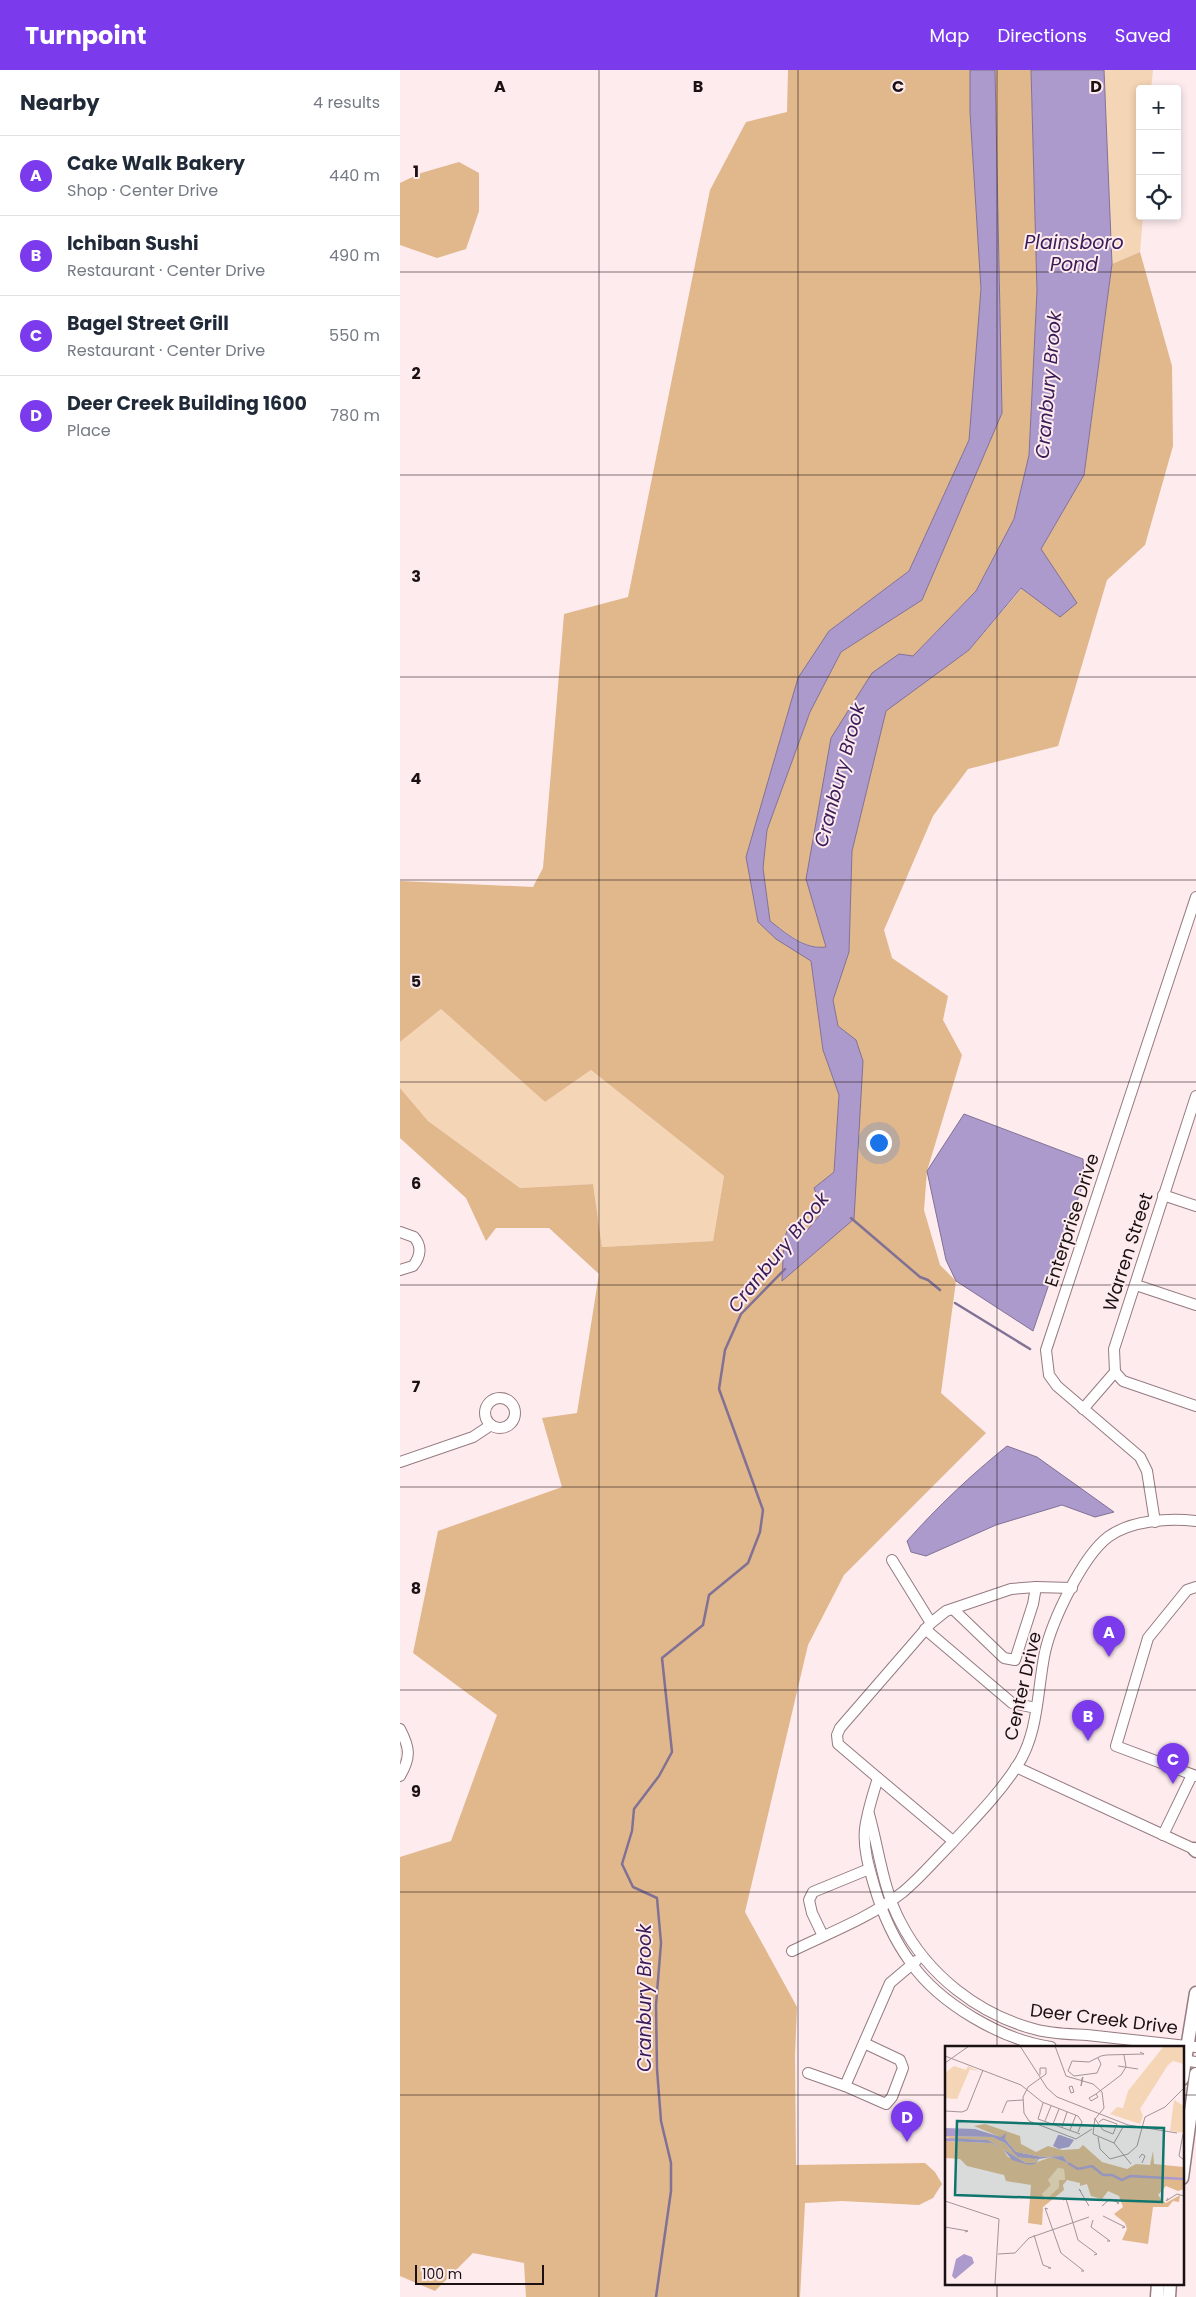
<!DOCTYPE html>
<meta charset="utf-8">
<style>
:root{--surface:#fff;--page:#f6f6f7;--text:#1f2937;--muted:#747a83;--line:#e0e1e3;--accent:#7c3aed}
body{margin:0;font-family:Poppins,sans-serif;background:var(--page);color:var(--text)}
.controls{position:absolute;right:15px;top:15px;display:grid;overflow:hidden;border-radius:5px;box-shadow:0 2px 8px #0003}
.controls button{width:45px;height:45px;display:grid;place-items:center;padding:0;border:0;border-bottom:1px solid var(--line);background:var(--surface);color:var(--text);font:25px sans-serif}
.scale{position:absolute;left:15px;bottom:12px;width:129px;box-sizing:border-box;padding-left:5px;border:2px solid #1b1113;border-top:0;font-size:14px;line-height:18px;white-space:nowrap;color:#1b1113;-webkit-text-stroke:4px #fdebee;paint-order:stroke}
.you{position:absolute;left:478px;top:1072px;width:18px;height:18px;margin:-12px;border:4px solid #fff;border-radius:50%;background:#1a73e8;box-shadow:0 0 0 8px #1a73e833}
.badge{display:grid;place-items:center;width:32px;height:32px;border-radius:50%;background:var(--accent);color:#fff;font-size:16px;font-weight:700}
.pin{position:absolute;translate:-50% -41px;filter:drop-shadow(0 1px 2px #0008)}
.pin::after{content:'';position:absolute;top:26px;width:18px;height:15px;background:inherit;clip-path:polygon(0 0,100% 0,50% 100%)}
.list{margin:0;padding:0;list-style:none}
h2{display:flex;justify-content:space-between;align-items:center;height:65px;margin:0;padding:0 20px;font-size:21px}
h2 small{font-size:16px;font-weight:400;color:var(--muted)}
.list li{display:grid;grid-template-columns:32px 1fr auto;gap:15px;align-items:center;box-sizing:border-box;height:80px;padding:0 20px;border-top:1px solid var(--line)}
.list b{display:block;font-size:19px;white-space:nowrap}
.list p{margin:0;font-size:16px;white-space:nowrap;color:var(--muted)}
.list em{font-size:16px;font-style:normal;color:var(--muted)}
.icon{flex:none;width:28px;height:28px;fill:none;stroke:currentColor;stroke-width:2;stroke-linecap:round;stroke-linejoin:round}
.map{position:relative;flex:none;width:796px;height:2227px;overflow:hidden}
header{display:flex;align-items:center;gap:30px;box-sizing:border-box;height:70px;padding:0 25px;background:var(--accent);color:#fff}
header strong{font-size:24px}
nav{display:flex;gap:28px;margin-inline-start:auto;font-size:18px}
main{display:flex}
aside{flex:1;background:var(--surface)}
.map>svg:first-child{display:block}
</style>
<header>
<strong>Turnpoint</strong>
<nav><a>Map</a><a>Directions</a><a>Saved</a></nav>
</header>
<main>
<aside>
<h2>Nearby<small>4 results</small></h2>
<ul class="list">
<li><span class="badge">A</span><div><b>Cake Walk Bakery</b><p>Shop · Center Drive</p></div><em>440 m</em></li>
<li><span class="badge">B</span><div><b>Ichiban Sushi</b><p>Restaurant · Center Drive</p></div><em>490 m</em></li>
<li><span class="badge">C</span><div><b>Bagel Street Grill</b><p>Restaurant · Center Drive</p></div><em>550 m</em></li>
<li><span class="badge">D</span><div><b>Deer Creek Building 1600</b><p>Place</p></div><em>780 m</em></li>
</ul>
</aside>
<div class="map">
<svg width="796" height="2227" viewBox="0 0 796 2227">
<rect width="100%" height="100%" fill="#fdebee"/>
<g fill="#f4d5b5">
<polygon points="704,0 753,0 751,19 740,19 740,146 743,146 740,182 712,194"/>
<polygon points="41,939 145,1032 191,1000 324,1106 313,1171 202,1177 193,1114 120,1118 28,1051 0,1018 0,972"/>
</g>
<g fill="#e1b78c">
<polygon points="388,0 570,0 570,42 581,219 569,370 509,501 429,561 346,787 358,852 411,891 423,980 439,1025 434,1102 414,1118 423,1141 405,1164 388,1156 382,1210 454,1149 456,970 438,956 433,930 449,882 452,781 486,640 569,580 622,518 660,547 641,479 684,405 712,194 740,182 772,296 773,376 745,475 707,510 658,676 568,699 533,746 484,860 492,888 548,926 543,950 562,985 527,1101 524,1140 540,1195 556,1211 541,1323 586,1363 444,1505 408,1575 345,1842 397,1937 395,1986 396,2095 525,2093 535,2102 542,2114 533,2128 519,2135 442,2131 405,2133 400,2227 126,2227 124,2193 73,2183 35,2221 0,2206 0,1787 51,1771 97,1645 13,1583 38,1461 162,1417 142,1348 177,1343 199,1204 149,1158 96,1158 86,1171 66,1128 0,1068 0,1018 28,1051 120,1118 193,1114 202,1177 313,1171 324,1106 191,1000 145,1032 41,939 0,972 0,811 133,817 143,798 164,544 228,527 310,120 346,52 387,42"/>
<path d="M595,0H631L637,221L629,385L614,449L576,521L513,586L499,584L406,809L426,877C404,879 387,863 370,851L363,798L367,760L410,642L441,582L522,530L602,343Z"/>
<polygon points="59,92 79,103 79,141 66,179 37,188 0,175 0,113 21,103"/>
</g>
<g fill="#ad9acd" stroke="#817195">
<path d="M570,0H595L602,343L522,530L441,582L410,642L367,760L363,798L370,851C386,863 404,880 426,877L406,809L431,668L472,603L499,584L513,586L576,521L614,449L629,385L637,221L631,0H704L712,194L684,405L641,479L677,533L660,547L621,518L569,580L486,641L452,781L449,882L433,930L438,956L456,970L463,991L454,1149L382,1211L384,1170L389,1155L405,1163L423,1141L414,1118L434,1102L439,1025L423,980L411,891L376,869L358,852L346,787L398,608L429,561L509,501L569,370L581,219L570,42Z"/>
<polygon points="564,1044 683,1089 684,1111 633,1261 556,1211 546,1190 527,1101"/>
<path d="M607,1376L637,1387L714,1442L695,1447L662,1435L596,1455L526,1486L511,1482L507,1471C538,1436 571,1405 607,1376Z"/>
</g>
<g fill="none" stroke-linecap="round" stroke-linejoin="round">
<g stroke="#817195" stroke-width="2.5">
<polyline points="451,1148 520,1207 528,1210 540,1220"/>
<polyline points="555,1233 630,1279"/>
<polyline points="256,2227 271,2121 271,2093 261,2051 257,1999 256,1935 261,1873 257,1828 233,1817 222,1794 232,1761 234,1739 259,1706 272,1682 262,1588 303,1555 309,1525 348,1493 360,1462 363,1440 319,1319 325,1280 341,1244 385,1199"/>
</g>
<defs>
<g id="minor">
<polyline points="763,1125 796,1136"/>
<path d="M0,1162L14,1167C22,1176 21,1186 13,1196L0,1200"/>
<polyline points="736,1215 796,1235"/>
<polyline points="715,1302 723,1311 796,1336"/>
<circle cx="100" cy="1343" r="15"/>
<polyline points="683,1339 715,1302 714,1279 796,1026"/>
<polyline points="0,1392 73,1367 91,1355"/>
<polyline points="755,1452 747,1401 740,1387 657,1316 649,1305 646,1280 796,827"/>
<polyline points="492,1490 531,1553"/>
<polyline points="796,1517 787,1520 748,1568 716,1676 796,1706"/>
<polyline points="553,1539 604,1588 615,1590 633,1534 636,1517"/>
<polyline points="525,1559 612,1633 636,1638"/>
<path d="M0,1659C10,1678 11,1687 0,1706"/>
<polyline points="616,1697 794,1779"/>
<polyline points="478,1708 553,1771"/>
<path d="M469,1744C479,1780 483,1820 501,1853C528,1905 578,1944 634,1959C650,1964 670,1964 687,1965C723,1969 760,1973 796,1977"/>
<polyline points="763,1765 792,1705"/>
<polyline points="423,1866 412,1843 409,1830 413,1822 469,1799"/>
<path d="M392,1881C429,1863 471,1847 503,1822C520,1808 535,1790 551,1774C574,1749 599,1724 617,1696C639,1663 637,1620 645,1582C652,1551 682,1487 708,1467C731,1450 769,1448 796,1451"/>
<path d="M651,1977C602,1970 540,1934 511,1893C494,1870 482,1843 474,1815C469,1798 463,1778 465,1759C467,1742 473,1724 478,1708L438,1674L437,1665L440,1658L531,1553L546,1541L611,1519L636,1517L672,1518"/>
<polyline points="782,1990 796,1992"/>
<polyline points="408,2003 445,2016 486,2034 492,2027 503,1998 500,1990 464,1973"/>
<polyline points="445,2016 490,1913 516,1891"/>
</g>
<g id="tertiary">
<polyline points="794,1779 796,1781"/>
<polyline points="782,2009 796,1923"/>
<polyline points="782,2108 796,2004"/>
<polyline points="757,2227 758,2213"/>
<polyline points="769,2227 770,2213"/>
</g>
</defs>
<use href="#minor" stroke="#957b80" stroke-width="12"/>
<use href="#tertiary" stroke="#957b80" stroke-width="15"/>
<use href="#minor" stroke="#fff" stroke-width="10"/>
<use href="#tertiary" stroke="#fff" stroke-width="12"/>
</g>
<path fill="none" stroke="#1b1113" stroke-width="1" stroke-opacity="0.55" d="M199,0V2227M398,0V2227M597,0V1977M0,202H796M0,405H796M0,607H796M0,810H796M0,1012H796M0,1215H796M0,1417H796M0,1620H796M0,1822H796M0,2025H546M782,2025H796M597,2213V2227"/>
<g text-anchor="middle" stroke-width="4" stroke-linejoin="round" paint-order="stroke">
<g font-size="18" fill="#1b1113" stroke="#fdebee">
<text transform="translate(672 1150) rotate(-72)" y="6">Enterprise Drive</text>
<text transform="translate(728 1182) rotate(-72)" y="6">Warren Street</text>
<text transform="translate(623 1616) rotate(-77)" y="6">Center Drive</text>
<text transform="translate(704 1949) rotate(7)" y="6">Deer Creek Drive</text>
</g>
<g font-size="19" font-style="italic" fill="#381b58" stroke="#fdebee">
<text x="674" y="179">Plainsboro<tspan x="674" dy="22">Pond</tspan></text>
<text transform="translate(648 315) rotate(-85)" y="7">Cranbury Brook</text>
<text transform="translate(439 705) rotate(-75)" y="7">Cranbury Brook</text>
<text transform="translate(378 1182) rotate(-51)" y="7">Cranbury Brook</text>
<text transform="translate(244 1928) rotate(-90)" y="7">Cranbury Brook</text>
</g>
</g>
<g transform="translate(545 1976)">
<rect width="239" height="239" fill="#fdebee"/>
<path d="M219,0H239V18L228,15L223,19L195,63L198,70L195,78L165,68L172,61L178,62L183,45ZM9,20L21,24L23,20L35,26L25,23L12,53L0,52V27ZM229,54L239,60V87L225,85ZM113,122L119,123L120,134L102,154L97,148L106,139L103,134Z" fill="#f4d5b5"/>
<path d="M40,78L75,90L76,98L91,106L103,100L117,104L134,103L138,99L157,116L182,123L191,118L205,119L208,105L209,118L239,121V143L233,145L221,140L213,149L216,153L215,159L217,154L221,157L235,149L234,156L228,155L223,161H208L203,198L177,194L182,183L180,177L169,168L178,161L174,150L163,145L157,153L146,150L142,138L135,140V137L122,134L118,139L119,144L98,161L97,179L83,177L86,139L61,135L59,129L22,120L15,113L0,112V95L46,97L58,103L63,111L84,119L106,111L123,117L118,110L97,111L71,106L60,93L29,80ZM113,122L119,123L120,134H114V141L101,154L97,148L106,139L103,134ZM0,90L47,91L60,97L66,104L93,113L90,117H81L43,94L6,93Z" fill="#e1b78c" fill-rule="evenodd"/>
<path d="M0,82L30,83L56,91L61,87L60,93L71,106L97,111L118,110L123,117L106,111L94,113L90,118L84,119L67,114L58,103L46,97L0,95V92L43,94L81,117H90L93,113L73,111L60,97L47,91L0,90ZM113,89H115L129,94L124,101L114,103L108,100ZM19,208L27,211L29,217L10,233L7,230L11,213Z" fill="#ad9acd"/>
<path fill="none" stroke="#ad9acd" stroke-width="2.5" d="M123,117L133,123L147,120L158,129H167L177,134L185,130L239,133"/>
<path fill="none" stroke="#a39496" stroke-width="1" d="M75,0L102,42L112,51L183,79L232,87M110,0L121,30L148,38L157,46L159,62L150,73M0,10L76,39L97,56L133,70L137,76L133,86M153,12L156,18L152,27L129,30L123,25L127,15L144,16L156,10L161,9L199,8L195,6M0,17L24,0M173,20L193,23M95,29V22H101V28L83,41L78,51L79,67L84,75L131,93L147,83M138,31L137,36L136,40L137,32ZM127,40L129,46L126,47L124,41ZM151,48L176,29L181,21L179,9M151,48L153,51L146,55L144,52ZM98,57L93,73L135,88M0,65L17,66L22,64L38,24M57,67L62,55L78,54M150,72L148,88L169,97L186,118M150,73L158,84L168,88L172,78L158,73L154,76M100,75L106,60M108,78L114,63M117,81L122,66M125,84L131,69M238,88L234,110L239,114M153,91L155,103L165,113L183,108L192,100L200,71L220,61L239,42M169,97L178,81M194,112L197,108L200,110L197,117M136,145L134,143L144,160M223,152L221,155L232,148L239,150M121,153L118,152V154L121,153L133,194L152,208L149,209M0,155L54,173L50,238M157,160L165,153L174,157L172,158M103,163L100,162L116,207L139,225H136M158,170L180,181L177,182M148,174L146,181L165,195H162M0,181L23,185L20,186M89,189L98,219L106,222H103M53,208L70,207L84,192L144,171"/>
<path fill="#0f766e" fill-opacity="0.15" stroke="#0f766e" stroke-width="2.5" d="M12,75L219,82L217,156L10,149Z"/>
<rect width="239" height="239" fill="none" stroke="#1b1113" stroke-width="2.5"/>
</g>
<g font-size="16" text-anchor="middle" font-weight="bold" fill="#1b1113" stroke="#fdebee" stroke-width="4" stroke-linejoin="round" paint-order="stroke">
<text x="100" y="22">A</text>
<text x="298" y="22">B</text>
<text x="498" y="22">C</text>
<text x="696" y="22">D</text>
<text x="16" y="107">1</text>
<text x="16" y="309">2</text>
<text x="16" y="512">3</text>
<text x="16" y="714">4</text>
<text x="16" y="917">5</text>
<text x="16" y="1119">6</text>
<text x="16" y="1322">7</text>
<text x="16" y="1524">8</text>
<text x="16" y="1727">9</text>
</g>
</svg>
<div class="controls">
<button>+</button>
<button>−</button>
<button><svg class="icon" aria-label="locate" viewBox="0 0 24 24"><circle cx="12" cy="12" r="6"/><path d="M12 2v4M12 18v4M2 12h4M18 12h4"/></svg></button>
</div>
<div class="scale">100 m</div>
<div class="you"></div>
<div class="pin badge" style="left:709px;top:1587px">A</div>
<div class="pin badge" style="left:688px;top:1671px">B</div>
<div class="pin badge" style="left:773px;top:1714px">C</div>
<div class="pin badge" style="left:507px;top:2072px">D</div>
</div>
</main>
